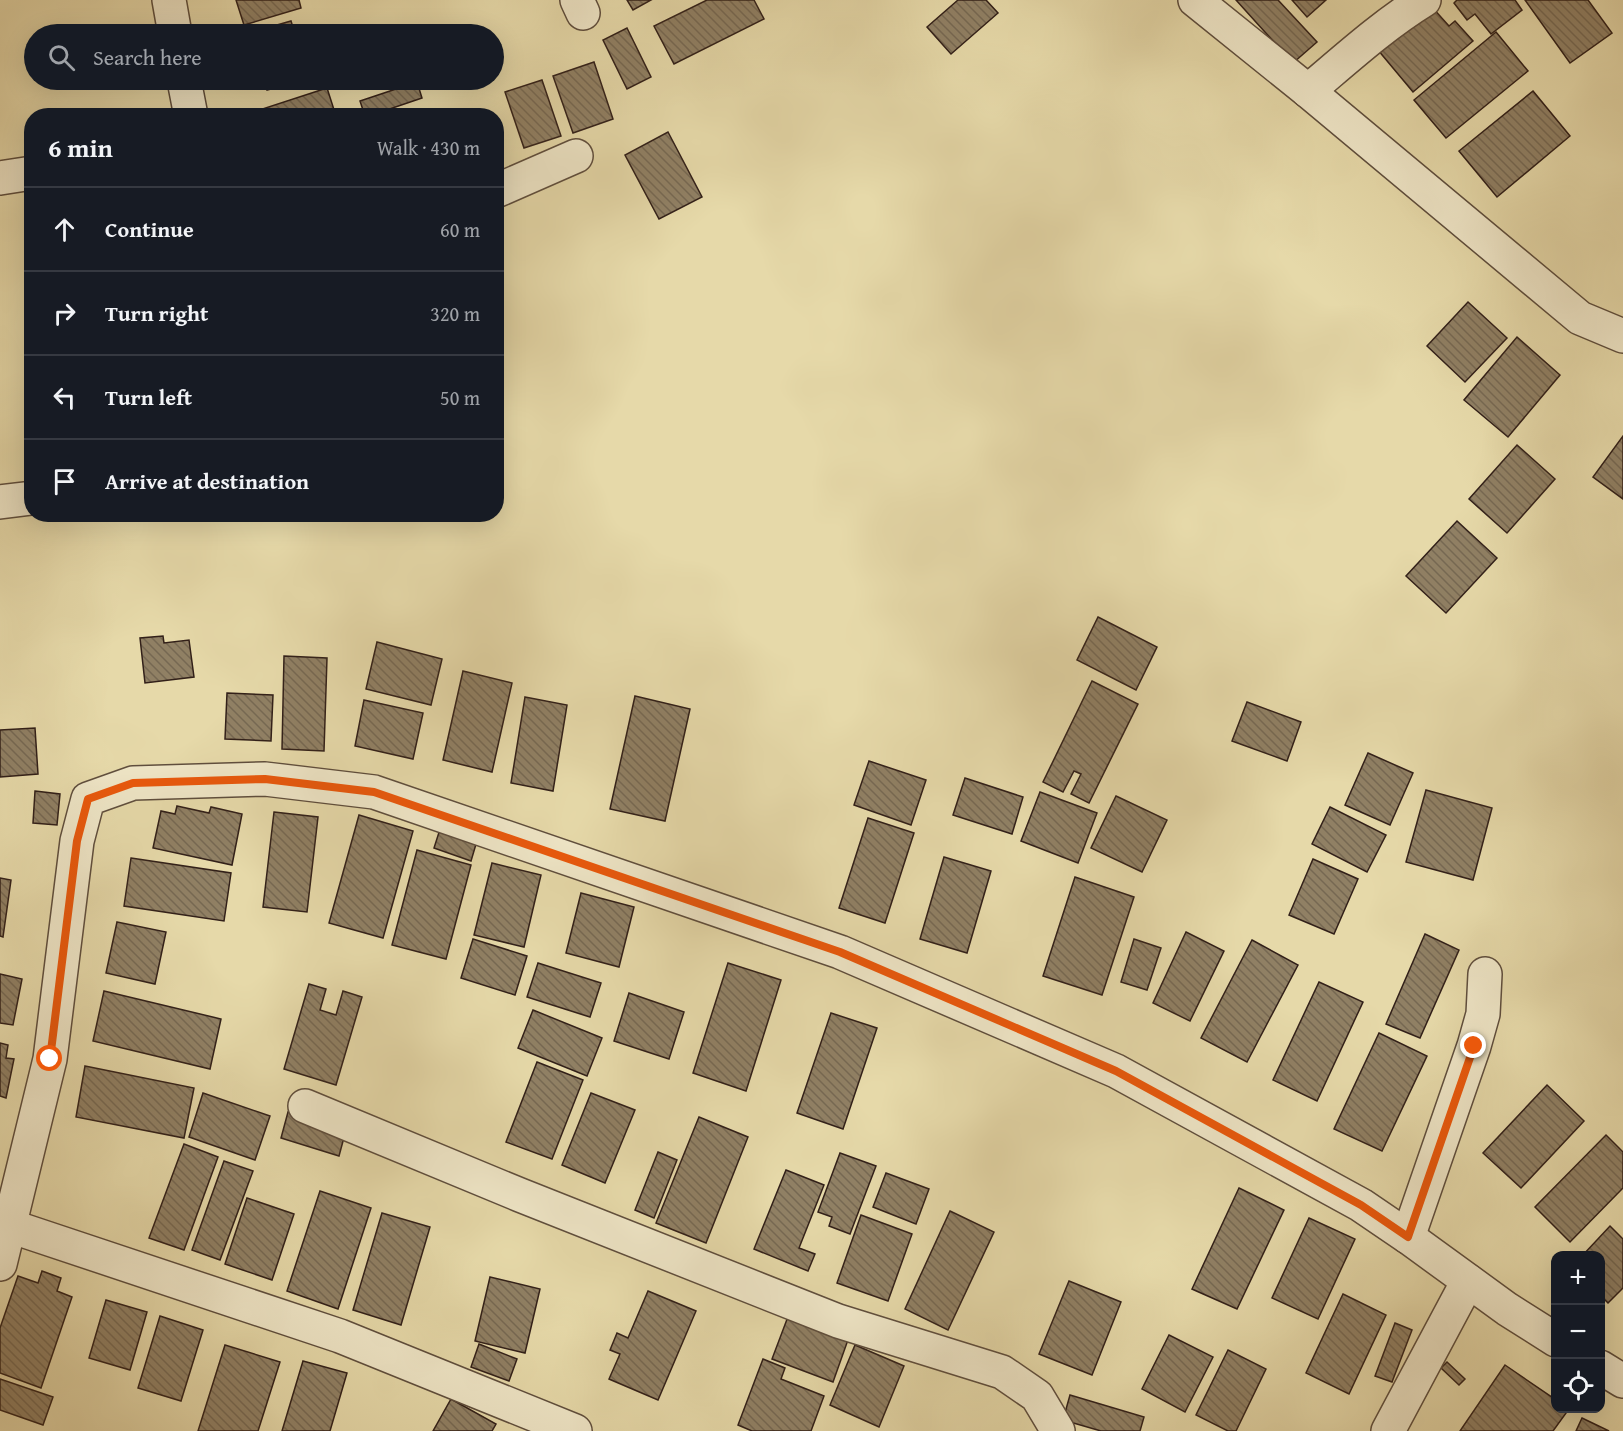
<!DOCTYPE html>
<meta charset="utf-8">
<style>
:root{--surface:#171b24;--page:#242831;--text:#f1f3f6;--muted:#9ea1a6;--line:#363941}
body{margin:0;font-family:"Gentium Book Plus",serif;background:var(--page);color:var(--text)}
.controls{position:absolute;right:18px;bottom:18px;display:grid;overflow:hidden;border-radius:12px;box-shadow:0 6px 24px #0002}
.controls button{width:54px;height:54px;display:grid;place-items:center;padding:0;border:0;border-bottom:2px solid var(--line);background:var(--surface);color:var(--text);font:30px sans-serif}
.stop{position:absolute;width:18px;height:18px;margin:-14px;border:4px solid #ea580c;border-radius:50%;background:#fff}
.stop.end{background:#ea580c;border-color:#fff;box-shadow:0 2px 6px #0008}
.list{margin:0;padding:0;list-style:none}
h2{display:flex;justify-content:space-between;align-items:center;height:78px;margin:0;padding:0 24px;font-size:26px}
h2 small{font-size:20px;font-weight:400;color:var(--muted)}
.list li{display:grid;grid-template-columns:39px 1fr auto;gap:18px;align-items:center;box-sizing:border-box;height:84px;padding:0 24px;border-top:2px solid var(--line)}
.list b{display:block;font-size:22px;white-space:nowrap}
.list em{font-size:20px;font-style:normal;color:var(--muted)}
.icon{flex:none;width:33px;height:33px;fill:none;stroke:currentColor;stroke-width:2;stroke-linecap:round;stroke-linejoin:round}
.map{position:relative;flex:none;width:1623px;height:1431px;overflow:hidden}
.search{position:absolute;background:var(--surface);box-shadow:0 6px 24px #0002;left:24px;top:24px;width:480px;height:66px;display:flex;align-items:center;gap:15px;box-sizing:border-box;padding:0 21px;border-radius:33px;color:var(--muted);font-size:22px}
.panel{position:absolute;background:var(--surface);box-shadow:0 6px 24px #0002;left:24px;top:108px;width:480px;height:414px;border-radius:24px}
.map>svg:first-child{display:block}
</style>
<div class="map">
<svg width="1623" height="1431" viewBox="0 0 1623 1431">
<defs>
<pattern id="building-back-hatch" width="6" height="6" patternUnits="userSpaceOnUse" patternTransform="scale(1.5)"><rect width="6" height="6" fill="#908064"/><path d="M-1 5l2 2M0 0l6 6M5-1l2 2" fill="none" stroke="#766852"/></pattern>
</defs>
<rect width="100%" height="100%" fill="#e6d9a9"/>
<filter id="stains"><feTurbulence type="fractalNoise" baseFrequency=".00333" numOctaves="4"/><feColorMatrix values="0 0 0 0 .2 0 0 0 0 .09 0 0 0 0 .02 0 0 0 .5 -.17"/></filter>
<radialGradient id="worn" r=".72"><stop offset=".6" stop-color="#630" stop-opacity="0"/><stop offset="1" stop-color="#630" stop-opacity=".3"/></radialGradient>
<g fill="url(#building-back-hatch)" stroke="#322019" stroke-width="1.5">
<polygon points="236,0 299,0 301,8 244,25"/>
<polygon points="627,0 651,0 633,10"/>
<polygon points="707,0 754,0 764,19 674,64 654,26"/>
<polygon points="958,0 986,0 998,13 951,54 927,27"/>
<polygon points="1236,0 1278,0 1317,42 1293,63"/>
<polygon points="1292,0 1326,0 1307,17"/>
<polygon points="1457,0 1515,0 1522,10 1491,34 1475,14 1467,20 1454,3"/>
<polygon points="1525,0 1588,0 1612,33 1570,63"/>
<polygon points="1431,6 1449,26 1455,21 1473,41 1413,92 1378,50"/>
<polygon points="291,21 295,34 250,34 249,33"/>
<polygon points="627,28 651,77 627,89 603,40"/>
<polygon points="1496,32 1528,71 1446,138 1414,100"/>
<polygon points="594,62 613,119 573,133 553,76"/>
<polygon points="263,80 304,80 267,90"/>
<polygon points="542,80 561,136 524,148 505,92"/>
<polygon points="417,82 422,98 369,116 365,116 360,101"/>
<polygon points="327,88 336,116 254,116 253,112"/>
<polygon points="1533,91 1570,136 1497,197 1459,151"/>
<polygon points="668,132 702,197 659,219 625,155"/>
<polygon points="1468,302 1507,338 1465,382 1427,346"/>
<polygon points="1517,337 1560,375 1508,437 1464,400"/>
<polygon points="1623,436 1623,499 1593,477"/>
<polygon points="1517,445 1555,479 1507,533 1469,499"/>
<polygon points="1457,521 1497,558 1446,613 1406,576"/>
<polygon points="1098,617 1157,647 1136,690 1077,660"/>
<polygon points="163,636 164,643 189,640 194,677 145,683 140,638"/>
<polygon points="377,642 442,659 431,705 366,689"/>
<polygon points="284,656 327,658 324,751 282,749"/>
<polygon points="463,671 512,683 492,772 443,760"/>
<polygon points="1092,681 1138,704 1089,803 1071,794 1081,774 1074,771 1063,792 1043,782"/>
<polygon points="227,693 273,695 271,741 225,739"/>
<polygon points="635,696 690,709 665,821 610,809"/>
<polygon points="525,697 567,705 553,791 511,783"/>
<polygon points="364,700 423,713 413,759 355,746"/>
<polygon points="1247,702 1301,722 1287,761 1232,741"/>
<polygon points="35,728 38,774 0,777 0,730"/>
<polygon points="1368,753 1413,773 1390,825 1345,805"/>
<polygon points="869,761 926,780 911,825 854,805"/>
<polygon points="965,778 1023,797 1012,834 953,815"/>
<polygon points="1426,790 1492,808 1473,880 1406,862"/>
<polygon points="35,791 60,794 57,825 33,823"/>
<polygon points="1040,792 1097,813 1078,863 1021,841"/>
<polygon points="1116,796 1167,820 1142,872 1091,848"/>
<polygon points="177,806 209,813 211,807 242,814 232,865 153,848 161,811 175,814"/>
<polygon points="1330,807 1386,835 1367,872 1312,844"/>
<polygon points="274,812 318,817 307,912 263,907"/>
<polygon points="359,815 413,831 383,938 329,923"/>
<polygon points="868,818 914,833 885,923 839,908"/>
<polygon points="442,823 479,834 471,861 434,848"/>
<polygon points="417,850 471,865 446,959 392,945"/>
<polygon points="944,857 991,871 967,953 920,939"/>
<polygon points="131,858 231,873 224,921 124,906"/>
<polygon points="1313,859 1358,879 1334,934 1289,915"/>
<polygon points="492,863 541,875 524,947 474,935"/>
<polygon points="1075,877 1134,897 1102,995 1043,976"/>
<polygon points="0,878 11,880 3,937 0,936"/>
<polygon points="581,893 634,907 619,967 566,953"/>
<polygon points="117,922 166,932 155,984 106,973"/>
<polygon points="1186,932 1224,951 1190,1021 1153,1003"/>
<polygon points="1425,934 1459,950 1420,1038 1386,1024"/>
<polygon points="473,939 527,956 515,995 461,978"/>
<polygon points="1134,939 1161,948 1147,990 1121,982"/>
<polygon points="1252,940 1298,965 1247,1062 1201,1038"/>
<polygon points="538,963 601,983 590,1017 527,997"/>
<polygon points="728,963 781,980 746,1091 693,1073"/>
<polygon points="0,974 22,979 13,1025 0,1023"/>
<polygon points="1319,982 1363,1002 1317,1101 1273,1080"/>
<polygon points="309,984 326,989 320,1010 336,1015 343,991 362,997 336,1085 284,1069"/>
<polygon points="104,991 221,1019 210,1069 93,1041"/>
<polygon points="629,993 684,1012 669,1059 614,1041"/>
<polygon points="533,1010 602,1038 587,1076 518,1048"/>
<polygon points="831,1013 877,1028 843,1129 797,1113"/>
<polygon points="1379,1033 1427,1056 1382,1151 1334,1129"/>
<polygon points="0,1043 8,1045 6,1058 14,1059 6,1098 0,1096"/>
<polygon points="537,1062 583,1080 552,1159 506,1142"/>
<polygon points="85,1066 194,1088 184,1138 76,1117"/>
<polygon points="1547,1085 1584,1121 1521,1188 1483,1153"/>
<polygon points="203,1093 270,1116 255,1160 189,1137"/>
<polygon points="591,1093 635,1110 605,1183 562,1165"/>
<polygon points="288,1112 346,1130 339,1156 281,1138"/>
<polygon points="699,1117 748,1137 706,1243 656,1223"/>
<polygon points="1606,1135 1623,1152 1623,1188 1570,1242 1535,1207"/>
<polygon points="184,1144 218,1157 184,1250 149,1238"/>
<polygon points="658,1152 677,1160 654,1218 635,1210"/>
<polygon points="840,1153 876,1166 850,1234 829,1226 832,1217 818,1212"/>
<polygon points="224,1161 253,1171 220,1260 192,1250"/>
<polygon points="786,1170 824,1185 799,1248 815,1254 808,1271 754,1249"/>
<polygon points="886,1173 929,1189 916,1224 873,1207"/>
<polygon points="1239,1188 1284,1210 1237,1309 1192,1289"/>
<polygon points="320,1191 371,1208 338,1309 287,1291"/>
<polygon points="247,1198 294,1214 272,1280 225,1264"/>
<polygon points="950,1211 994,1232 948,1330 905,1309"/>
<polygon points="382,1213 430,1227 401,1325 353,1310"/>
<polygon points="861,1215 912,1234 888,1301 837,1283"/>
<polygon points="1309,1218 1355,1239 1318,1319 1272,1298"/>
<polygon points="1610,1226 1623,1239 1623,1288 1608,1303 1600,1295 1600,1256 1582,1256"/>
<polygon points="42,1271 61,1278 57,1291 72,1297 41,1388 0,1373 0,1328 18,1276 38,1283"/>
<polygon points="490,1277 540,1289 525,1353 475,1341"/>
<polygon points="1069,1281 1121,1302 1092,1375 1039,1354"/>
<polygon points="648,1291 696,1311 658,1400 609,1379 620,1354 610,1350 617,1333 628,1338"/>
<polygon points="1343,1294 1386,1315 1349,1394 1306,1373"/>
<polygon points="106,1300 147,1312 130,1370 89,1358"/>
<polygon points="789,1314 849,1337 833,1382 772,1359"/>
<polygon points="160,1316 203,1330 181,1401 138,1388"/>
<polygon points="1395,1323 1412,1330 1392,1382 1375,1376"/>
<polygon points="1169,1335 1213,1357 1185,1412 1142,1389"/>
<polygon points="479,1344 517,1359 509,1381 471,1367"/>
<polygon points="225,1345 280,1362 258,1431 198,1431"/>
<polygon points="855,1345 904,1366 879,1427 830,1405"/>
<polygon points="1228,1350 1266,1369 1236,1431 1228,1431 1196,1415"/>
<polygon points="763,1359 785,1368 781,1379 824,1396 811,1431 752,1431 738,1425"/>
<polygon points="303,1361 347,1373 330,1431 282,1431"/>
<polygon points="1447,1362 1465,1379 1459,1385 1441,1368"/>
<polygon points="1505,1365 1556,1400 1556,1408 1569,1409 1553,1431 1460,1431"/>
<polygon points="0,1379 53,1397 43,1425 0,1410"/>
<polygon points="1070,1395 1144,1417 1140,1431 1101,1431 1063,1420"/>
<polygon points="451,1399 496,1424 492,1431 433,1431"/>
<polygon points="1582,1418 1609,1431 1576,1431"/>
</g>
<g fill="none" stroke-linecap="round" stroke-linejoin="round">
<defs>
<g id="minor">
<polyline points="169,0 175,34"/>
<polyline points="577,0 583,13"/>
<polyline points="1195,0 1308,91 1580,318 1623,336"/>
<polyline points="184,80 191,116"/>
<path d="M1308,91C1346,59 1382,26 1424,0"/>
<polyline points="0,178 32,173"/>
<polyline points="496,191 576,156"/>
<polyline points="0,502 32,498"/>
<polyline points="305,1106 520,1195 838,1321 1002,1372 1037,1396 1058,1431"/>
<polyline points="10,1226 340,1336 575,1431"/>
<polyline points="1408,1237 1474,1046 1483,1014 1485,974"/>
<polyline points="0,1264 50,1059 77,841 88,799 133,783 265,779 374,792 840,952 1116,1071 1361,1205 1408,1237 1507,1309 1556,1340"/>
<polyline points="1600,1367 1623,1381"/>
<polyline points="1388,1431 1468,1281"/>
</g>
</defs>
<use href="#minor" stroke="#5f4e3d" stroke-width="36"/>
<use href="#minor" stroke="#efe6c7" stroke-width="33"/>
</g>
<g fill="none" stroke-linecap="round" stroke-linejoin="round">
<polyline stroke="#ea580c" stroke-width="8" points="50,1059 77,841 88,799 133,783 265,779 374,792 840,952 1116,1071 1361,1205 1408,1237 1474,1046"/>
</g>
<rect width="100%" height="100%" filter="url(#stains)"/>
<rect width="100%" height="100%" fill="url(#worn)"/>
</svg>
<div class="controls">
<button>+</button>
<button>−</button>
<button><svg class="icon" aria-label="locate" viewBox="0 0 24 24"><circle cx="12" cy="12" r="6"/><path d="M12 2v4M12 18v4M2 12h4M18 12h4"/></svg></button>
</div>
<div class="stop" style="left:50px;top:1059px"></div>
<div class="stop end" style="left:1474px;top:1046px"></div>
<div class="search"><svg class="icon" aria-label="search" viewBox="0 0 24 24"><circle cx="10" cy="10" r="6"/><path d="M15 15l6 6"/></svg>Search here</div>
<section class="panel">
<h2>6 min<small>Walk · 430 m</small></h2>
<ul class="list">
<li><svg class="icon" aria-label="ahead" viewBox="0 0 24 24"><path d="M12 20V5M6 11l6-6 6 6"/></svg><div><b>Continue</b></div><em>60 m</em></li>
<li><svg class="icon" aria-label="right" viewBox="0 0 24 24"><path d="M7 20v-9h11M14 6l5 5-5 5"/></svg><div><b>Turn right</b></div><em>320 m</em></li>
<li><svg class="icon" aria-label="left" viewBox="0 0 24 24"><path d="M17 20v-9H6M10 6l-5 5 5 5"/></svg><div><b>Turn left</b></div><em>50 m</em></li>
<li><svg class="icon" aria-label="arrive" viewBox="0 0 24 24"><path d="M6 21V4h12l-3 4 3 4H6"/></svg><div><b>Arrive at destination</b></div></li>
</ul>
</section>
</div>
